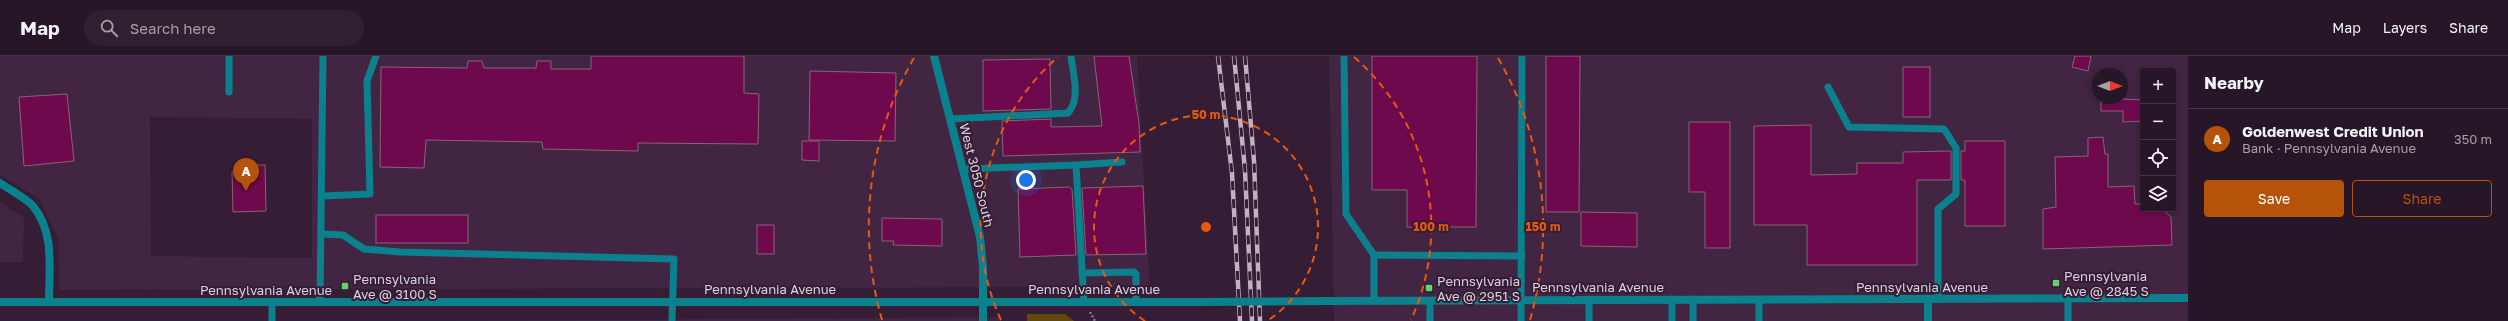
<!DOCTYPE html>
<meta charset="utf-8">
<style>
:root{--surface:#271628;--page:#2f1f30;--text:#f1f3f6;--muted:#a49fa8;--line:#433545;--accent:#b45309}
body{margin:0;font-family:"Golos Text",sans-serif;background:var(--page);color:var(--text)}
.controls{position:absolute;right:12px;top:12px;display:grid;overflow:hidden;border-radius:4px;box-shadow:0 2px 6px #0003}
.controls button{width:36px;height:36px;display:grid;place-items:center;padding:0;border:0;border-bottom:1px solid var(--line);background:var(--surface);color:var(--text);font:20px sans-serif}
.compass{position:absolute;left:2092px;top:12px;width:36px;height:36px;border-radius:50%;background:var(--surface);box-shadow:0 2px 6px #0003;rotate:90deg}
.you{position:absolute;left:1026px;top:124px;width:14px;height:14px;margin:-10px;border:3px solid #fff;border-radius:50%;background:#1a73e8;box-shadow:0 0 0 6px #1a73e833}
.badge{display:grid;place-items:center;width:26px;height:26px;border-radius:50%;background:var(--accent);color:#fff;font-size:13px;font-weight:700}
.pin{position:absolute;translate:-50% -33px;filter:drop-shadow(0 1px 2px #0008)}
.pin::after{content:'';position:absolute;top:21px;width:14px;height:12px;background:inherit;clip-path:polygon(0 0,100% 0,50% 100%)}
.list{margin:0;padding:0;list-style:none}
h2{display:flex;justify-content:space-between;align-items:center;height:52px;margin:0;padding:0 16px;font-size:17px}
h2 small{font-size:13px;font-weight:400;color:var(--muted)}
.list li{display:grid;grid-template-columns:26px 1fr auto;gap:12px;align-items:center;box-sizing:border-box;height:60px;padding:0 16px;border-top:1px solid var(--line)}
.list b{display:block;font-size:15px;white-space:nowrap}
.list p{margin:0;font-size:13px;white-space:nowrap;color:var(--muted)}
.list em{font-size:13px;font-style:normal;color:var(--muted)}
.actions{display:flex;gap:8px;padding:12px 16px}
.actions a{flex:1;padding:9px 0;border:1px solid var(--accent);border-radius:4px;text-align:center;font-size:14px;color:var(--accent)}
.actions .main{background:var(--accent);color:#fff}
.icon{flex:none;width:22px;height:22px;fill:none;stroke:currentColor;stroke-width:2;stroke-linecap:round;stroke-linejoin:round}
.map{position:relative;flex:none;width:2188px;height:265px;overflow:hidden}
header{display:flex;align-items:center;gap:24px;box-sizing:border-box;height:56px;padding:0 20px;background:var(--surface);border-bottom:1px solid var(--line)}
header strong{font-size:19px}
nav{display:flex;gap:22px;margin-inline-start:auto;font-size:14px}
.search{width:280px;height:36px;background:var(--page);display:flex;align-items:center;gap:10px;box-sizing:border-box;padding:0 14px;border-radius:22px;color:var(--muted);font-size:15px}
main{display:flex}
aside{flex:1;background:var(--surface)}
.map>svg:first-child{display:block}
</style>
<header>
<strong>Map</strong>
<div class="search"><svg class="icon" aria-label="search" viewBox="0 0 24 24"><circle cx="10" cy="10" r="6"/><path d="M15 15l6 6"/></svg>Search here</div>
<nav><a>Map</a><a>Layers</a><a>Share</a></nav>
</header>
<main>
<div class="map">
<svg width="2188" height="265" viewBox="0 0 2188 265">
<rect width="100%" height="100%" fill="#341d35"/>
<g fill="#412542" fill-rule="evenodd">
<path d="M0,0H1137L1150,231L59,234L58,182L39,143L0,119ZM150,61L312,63V202L151,200Z"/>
<path d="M1329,0H2188V265H1334ZM2143,15H2173V153H2143ZM2098,18H2122V42H2098Z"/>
<polygon points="0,146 24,162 23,206 0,206"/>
<polygon points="1001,261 1001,265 422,265"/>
</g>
<polygon fill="#61490d" points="1027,258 1065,258 1074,265 1027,265"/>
<g fill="#6e094e" stroke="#886478">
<polygon points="591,0 744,0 744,37 759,38 758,88 638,87 638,95 543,93 542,86 426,84 424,112 380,111 381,11 467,12 468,5 482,5 484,12 536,12 537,5 551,5 551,13 591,13"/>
<polygon points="1094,0 1129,0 1139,68 1140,96 1003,100 1002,65 1051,63 1051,71 1102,70"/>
<polygon points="1372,0 1477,0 1476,171 1407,171 1407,134 1372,134"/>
<polygon points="1546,0 1580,0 1579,156 1546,156"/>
<polygon points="2075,0 2091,0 2088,15 2072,11"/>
<polygon points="1050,3 1051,53 983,55 983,4"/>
<rect x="1903" y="11" width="27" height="50"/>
<polygon points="810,15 896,17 895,85 809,84"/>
<polygon points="67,38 74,105 24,110 19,41"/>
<polygon points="2101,42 2143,44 2143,65 2123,66 2123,55 2101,55"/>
<polygon points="1689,66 1730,66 1730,192 1705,192 1705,136 1689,136"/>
<polygon points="1811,69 1811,119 1857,118 1857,107 1903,107 1903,96 1951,95 1951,124 1917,124 1917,209 1807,209 1807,169 1754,169 1754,70"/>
<polygon points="2103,81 2105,98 2108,98 2108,131 2134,130 2135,148 2143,148 2143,153 2162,153 2171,161 2172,189 2043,193 2043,153 2056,151 2055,101 2088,100 2088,82"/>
<polygon points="802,85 819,85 819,105 802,104"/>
<polygon points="1965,85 2005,85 2005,170 1965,170 1965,124 1961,124 1961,95 1965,95"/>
<polygon points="251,109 265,109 266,155 233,156 232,116 251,116"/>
<polygon points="1143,130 1146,198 1086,199 1082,132"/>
<polygon points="1069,131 1072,133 1076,199 1020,201 1018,133"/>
<polygon points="1581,156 1637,157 1637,191 1581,190"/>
<rect x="376" y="159" width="92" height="28"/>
<polygon points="882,162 942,163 942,190 893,189 894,185 882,185"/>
<rect x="757" y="169" width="17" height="29"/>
</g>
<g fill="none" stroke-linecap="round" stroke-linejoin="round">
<polyline stroke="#8c798c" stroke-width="2.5" stroke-dasharray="2 2" stroke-linecap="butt" points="1090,256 1095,265"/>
<g stroke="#0a818c" stroke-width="7">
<polyline points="229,0 229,36"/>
<polyline points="1344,0 1346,158 1374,199"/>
<polyline points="1828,31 1849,71 1944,73 1956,92 1956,138 1938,153 1938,243"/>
<path d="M950,63L1068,57C1081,43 1073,18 1071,0"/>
<polyline points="1076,109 1122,106"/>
<polyline points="964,113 1076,109 1084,246"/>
<polyline points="323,140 370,138 367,25 376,0"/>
<polyline points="323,178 343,179 364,193 400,196 674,203 672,265"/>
<polyline points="1082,217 1134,216 1136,218 1136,246"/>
<polyline points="1759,244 1759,265"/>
<polyline points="1374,245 1374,199 1522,200"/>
<polyline points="272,246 272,265"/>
<polyline points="320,246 323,0"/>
<polyline points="1430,265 1430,245"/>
<polyline points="1521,265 1522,0"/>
<polyline points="1589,265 1589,243"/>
<polyline points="1672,265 1672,243"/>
<polyline points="1693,265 1693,243"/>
<polyline points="2068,265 2068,243"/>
</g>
<g stroke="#0a818c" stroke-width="8">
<polyline points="934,0 980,181 983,211 983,265"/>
<polyline points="1928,265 1928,243"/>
</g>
<g stroke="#0a818c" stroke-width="8">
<path d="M0,127C10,134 24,141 33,150C55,177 49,212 49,245"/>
<polyline points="1326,245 2188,242"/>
<polyline points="0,246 1196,246"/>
</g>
<defs>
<g id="rail">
<polyline points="1218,0 1232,117 1240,265"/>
<polyline points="1234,0 1245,114 1252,265"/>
<polyline points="1245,0 1254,105 1260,265"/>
</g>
</defs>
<use href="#rail" stroke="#c1b1c1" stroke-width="4.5"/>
<use href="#rail" stroke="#341d35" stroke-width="3" stroke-dasharray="9" stroke-linecap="butt"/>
<polyline stroke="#0a818c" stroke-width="8" points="1196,246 1326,245"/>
</g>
<g fill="none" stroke="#e8590c" stroke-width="2" stroke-dasharray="7 5">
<path d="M1145 265A112 112 0 1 1 1267 265"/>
<path d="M1001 264A225 225 0 0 1 1058 1M1354 1A225 225 0 0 1 1411 264"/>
<path d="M882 264A337 337 0 0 1 914 2M1498 2A337 337 0 0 1 1530 264"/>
</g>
<g fill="#5fd56b" stroke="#341d35" stroke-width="1.5">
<rect x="2052" y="223" width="8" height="8" rx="2"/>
<rect x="341" y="226" width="8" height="8" rx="2"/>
<rect x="1425" y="228" width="8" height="8" rx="2"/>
</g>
<g text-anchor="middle" stroke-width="4" stroke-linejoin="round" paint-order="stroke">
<g font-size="13" fill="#decfde" stroke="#341d35">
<text transform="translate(977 119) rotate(76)" y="5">West 3050 South</text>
<text x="1598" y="236">Pennsylvania Avenue</text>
<text x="1922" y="236">Pennsylvania Avenue</text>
<text x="770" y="238">Pennsylvania Avenue</text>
<text x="1094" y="238">Pennsylvania Avenue</text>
<text x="266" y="239">Pennsylvania Avenue</text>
</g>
<g font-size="13" fill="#decfde" stroke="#341d35" text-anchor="start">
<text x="2064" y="225">Pennsylvania<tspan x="2064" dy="15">Ave @ 2845 S</tspan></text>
<text x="353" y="228">Pennsylvania<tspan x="353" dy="15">Ave @ 3100 S</tspan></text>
<text x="1437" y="230">Pennsylvania<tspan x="1437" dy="15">Ave @ 2951 S</tspan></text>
</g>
</g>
<circle cx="1206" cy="171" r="6" fill="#e8590c" stroke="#341d35" stroke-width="2"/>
<g font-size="12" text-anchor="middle" font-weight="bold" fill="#e8590c" stroke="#341d35" stroke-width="4" stroke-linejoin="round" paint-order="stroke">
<text x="1206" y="63">50 m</text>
<text x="1431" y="175">100 m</text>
<text x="1543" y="175">150 m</text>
</g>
</svg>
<div class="controls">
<button>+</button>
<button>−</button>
<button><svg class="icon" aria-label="locate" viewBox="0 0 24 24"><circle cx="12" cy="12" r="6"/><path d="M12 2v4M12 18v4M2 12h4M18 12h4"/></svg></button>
<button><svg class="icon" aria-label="layers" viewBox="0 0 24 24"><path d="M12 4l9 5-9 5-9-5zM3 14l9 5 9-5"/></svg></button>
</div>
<svg class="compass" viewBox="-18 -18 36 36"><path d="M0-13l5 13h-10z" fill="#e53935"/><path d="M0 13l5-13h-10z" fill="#a49fa8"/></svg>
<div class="you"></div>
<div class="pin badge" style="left:246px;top:135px">A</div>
</div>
<aside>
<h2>Nearby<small></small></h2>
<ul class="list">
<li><span class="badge">A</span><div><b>Goldenwest Credit Union</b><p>Bank · Pennsylvania Avenue</p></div><em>350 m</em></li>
</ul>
<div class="actions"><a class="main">Save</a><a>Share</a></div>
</aside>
</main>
